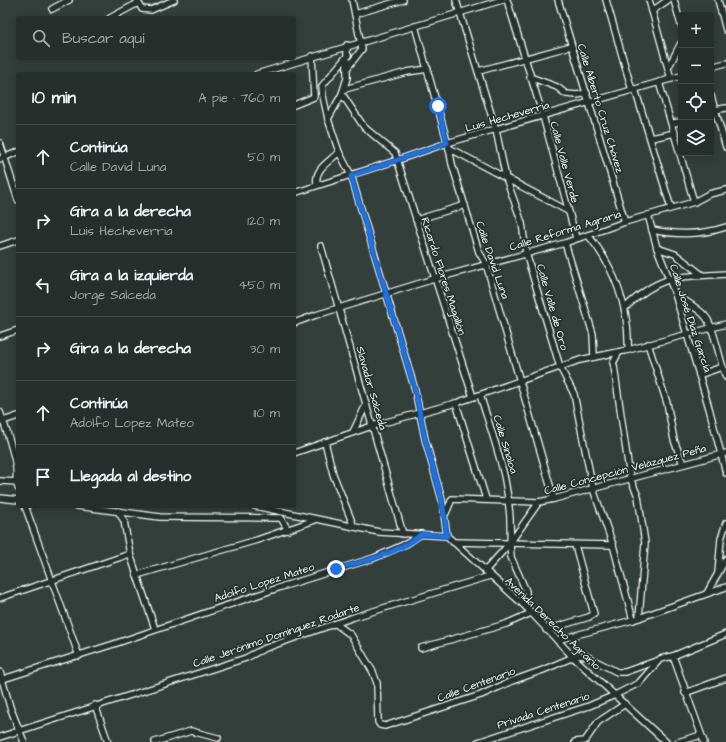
<!DOCTYPE html>
<html lang="es">
<meta charset="utf-8">
<style>
:root{--surface:#262f2c;--page:#323b38;--text:#f1f3f6;--muted:#a4a9a9;--line:#424a48}
body{margin:0;font-family:"Architects Daughter",sans-serif;background:var(--page);color:var(--text)}
.controls{position:absolute;right:12px;top:12px;display:grid;overflow:hidden;border-radius:4px;box-shadow:0 2px 10px #0003}
.controls button{width:36px;height:36px;display:grid;place-items:center;padding:0;border:0;border-bottom:1px solid var(--line);background:var(--surface);color:var(--text);font:20px sans-serif}
.stop{position:absolute;width:12px;height:12px;margin:-9px;border:3px solid #1a73e8;border-radius:50%;background:#fff}
.stop.end{background:#1a73e8;border-color:#fff;box-shadow:0 1px 4px #0008}
.list{margin:0;padding:0;list-style:none}
h2{display:flex;justify-content:space-between;align-items:center;height:52px;margin:0;padding:0 16px;font-size:17px}
h2 small{font-size:13px;font-weight:400;color:var(--muted)}
.list li{display:grid;grid-template-columns:26px 1fr auto;gap:12px;align-items:center;box-sizing:border-box;height:64px;padding:0 16px;border-top:1px solid var(--line)}
.list b{display:block;font-size:15px;white-space:nowrap}
.list p{margin:0;font-size:13px;white-space:nowrap;color:var(--muted)}
.list em{font-size:13px;font-style:normal;color:var(--muted)}
.icon{flex:none;width:22px;height:22px;fill:none;stroke:currentColor;stroke-width:2;stroke-linecap:round;stroke-linejoin:round}
.map{position:relative;flex:none;width:726px;height:742px;overflow:hidden}
.search{position:absolute;background:var(--surface);box-shadow:0 2px 10px #0003;left:16px;top:16px;width:280px;height:44px;display:flex;align-items:center;gap:10px;box-sizing:border-box;padding:0 14px;border-radius:4px;color:var(--muted);font-size:15px}
.panel{position:absolute;background:var(--surface);box-shadow:0 2px 10px #0003;left:16px;top:72px;width:280px;height:436px;border-radius:4px}
.map>svg:first-child{display:block}
</style>
<div class="map">
<svg width="726" height="742" viewBox="0 0 726 742">
<rect width="100%" height="100%" fill="#333f3a"/>
<filter id="ink" filterUnits="userSpaceOnUse"><feTurbulence type="fractalNoise" baseFrequency=".025" numOctaves="2"/><feDisplacementMap in="SourceGraphic" scale="8" xChannelSelector="R" yChannelSelector="G"/><feConvolveMatrix kernelMatrix="1 2 1 2 8 2 1 2 1" color-interpolation-filters="sRGB"/></filter>
<g filter="url(#ink)">
<g fill="none" stroke-linecap="round" stroke-linejoin="round">
<defs>
<g id="minor">
<polyline points="137,0 142,9 151,10 174,0"/>
<polyline points="456,0 496,130 506,178 522,223 526,253 560,367 574,394 593,489 613,545 633,620"/>
<polyline points="507,0 543,116 576,238"/>
<polyline points="558,0 625,222"/>
<polyline points="606,0 632,90"/>
<polyline points="649,0 671,79"/>
<polyline points="674,0 681,25"/>
<polyline points="718,0 726,30"/>
<polyline points="52,9 69,0"/>
<polyline points="652,11 668,0"/>
<polyline points="355,14 403,0"/>
<polyline points="110,18 138,3"/>
<polyline points="415,26 449,148 452,164 479,252 486,264 554,499"/>
<polyline points="347,45 347,78 342,94 364,127 395,153 473,397"/>
<polyline points="348,55 322,86 323,96 328,119 339,152 351,175 415,390 425,439 442,500 447,536"/>
<polyline points="348,67 362,49 352,0"/>
<polyline points="711,67 726,63"/>
<polyline points="668,68 681,43"/>
<polyline points="479,71 571,46"/>
<polyline points="257,74 502,0"/>
<polyline points="530,77 557,87 566,94 577,95 587,93"/>
<polyline points="659,82 694,202"/>
<polyline points="345,89 407,72 428,69"/>
<polyline points="635,89 671,208"/>
<polyline points="711,96 726,147"/>
<polyline points="294,105 314,97 312,56"/>
<polyline points="715,110 726,108"/>
<polyline points="328,119 342,94"/>
<polyline points="673,123 681,122"/>
<polyline points="651,138 675,133"/>
<polyline points="0,143 18,200"/>
<polyline points="449,148 568,211"/>
<polyline points="0,159 18,152"/>
<path d="M317,184C314,169 329,162 339,152"/>
<polyline points="294,193 398,160 447,143 681,76"/>
<polyline points="648,215 657,248 675,294 709,408 726,473"/>
<polyline points="416,220 465,205"/>
<path d="M652,230C677,235 702,235 726,227"/>
<path d="M588,235C614,266 630,309 628,350"/>
<polyline points="565,243 593,334 594,357"/>
<polyline points="0,246 18,240"/>
<polyline points="321,246 403,534"/>
<polyline points="657,248 675,254 702,275"/>
<path d="M675,294C684,301 697,307 705,316C714,325 720,363 726,377"/>
<path d="M625,308C661,273 679,277 726,274"/>
<polyline points="294,323 316,315 434,279 565,243 625,222 694,202 709,194 726,190"/>
<polyline points="0,336 18,330"/>
<polyline points="648,344 667,403 674,440 683,464"/>
<polyline points="619,352 613,363 614,366 630,478 638,496 645,543 639,618"/>
<polyline points="699,375 722,367"/>
<path d="M480,395C496,446 513,488 510,543L539,502"/>
<polyline points="456,403 486,499"/>
<path d="M0,412C6,429 13,448 16,467C17,474 15,481 18,488"/>
<polyline points="0,422 18,416"/>
<polyline points="353,432 366,405"/>
<polyline points="325,442 333,474 354,527"/>
<polyline points="294,453 372,426 456,403 580,360 628,350 726,324"/>
<polyline points="0,481 18,482"/>
<polyline points="0,498 18,500"/>
<polyline points="25,506 79,656"/>
<polyline points="77,506 160,517 281,518 288,530"/>
<polyline points="255,506 379,532 447,536 526,607 573,657 666,742"/>
<polyline points="118,511 124,521 130,554 155,629"/>
<polyline points="446,513 452,499 539,502 554,499 726,453"/>
<polyline points="453,542 613,545"/>
<polyline points="510,543 511,557 526,591 526,607"/>
<polyline points="485,571 510,543"/>
<polyline points="718,573 721,539 726,523"/>
<polyline points="137,575 257,540 315,520"/>
<polyline points="707,593 726,559"/>
<polyline points="0,598 130,554"/>
<polyline points="336,624 351,635 373,672 377,683 378,722 380,725 385,726 481,695 512,681 543,670 578,655 586,656 617,672 625,672 656,661"/>
<polyline points="546,630 589,617 594,614 575,545"/>
<polyline points="557,640 633,620 726,587"/>
<polyline points="421,648 506,624 531,613"/>
<polyline points="673,656 704,742"/>
<polyline points="0,672 10,707 24,742"/>
<polyline points="0,680 114,644 281,587 374,558 408,543 421,534"/>
<polyline points="685,693 726,678"/>
<polyline points="95,705 108,742"/>
<polyline points="0,737 246,658 263,649 354,617 490,576"/>
<polyline points="155,742 191,731 218,738"/>
<polyline points="478,742 589,706 615,695 639,683 660,659 673,656 726,634"/>
<polyline points="575,742 585,741 598,722 625,704"/>
<polyline points="678,742 701,735"/>
</g>
</defs>
<use href="#minor" stroke="#fff" stroke-width="8"/>
<use href="#minor" stroke="#26332d" stroke-width="5.5"/>
</g>
</g>
<g fill="none" stroke-linecap="round" stroke-linejoin="round" filter="url(#ink)">
<path stroke="#1a73e8" stroke-width="5" d="M336,569C365,561 397,554 422,534L447,536L442,500L425,439L415,390L351,176L447,143L438,106"/>
</g>
<g text-anchor="middle" stroke-width="3.5" stroke-linejoin="round" paint-order="stroke">
<g font-size="11" fill="#fff" stroke="#26332d">
<text transform="translate(601 108) rotate(73)" y="4">Calle Alberto Cruz Chávez</text>
<text transform="translate(507 116) rotate(-16)" y="4">Luis Hecheverria</text>
<text transform="translate(565 162) rotate(75)" y="4">Calle Valle Verde</text>
<text transform="translate(565 230) rotate(-17)" y="4">Calle Reforma Agraria</text>
<text transform="translate(493 260) rotate(71)" y="4">Calle David Luna</text>
<text transform="translate(444 276) rotate(72)" y="4">Ricardo Flores Magallón</text>
<text transform="translate(553 307) rotate(74)" y="4">Calle Valle de Oro</text>
<text transform="translate(691 318) rotate(72)" y="4">Calle José Díaz García</text>
<text transform="translate(372 388) rotate(74)" y="4">Slavador Salceda</text>
<text transform="translate(506 444) rotate(73)" y="4">Calle Sinaloa</text>
<text transform="translate(625 469) rotate(-15)" y="4">Calle Concepción Velázquez Peña</text>
<text transform="translate(264 582) rotate(-18)" y="4">Adolfo Lopez Mateo</text>
<text transform="translate(553 623) rotate(44)" y="4">Avenida Derecho Agrario</text>
<text transform="translate(276 635) rotate(-19)" y="4">Calle Jerónimo Domínguez Rodarte</text>
<text transform="translate(476 684) rotate(-20)" y="4">Calle Centenario</text>
<text transform="translate(543 710) rotate(-18)" y="4">Privada Centenario</text>
</g>
</g>
</svg>
<div class="controls">
<button>+</button>
<button>−</button>
<button><svg class="icon" aria-label="locate" viewBox="0 0 24 24"><circle cx="12" cy="12" r="6"/><path d="M12 2v4M12 18v4M2 12h4M18 12h4"/></svg></button>
<button><svg class="icon" aria-label="layers" viewBox="0 0 24 24"><path d="M12 4l9 5-9 5-9-5zM3 14l9 5 9-5"/></svg></button>
</div>
<div class="stop" style="left:438px;top:106px"></div>
<div class="stop end" style="left:336px;top:569px"></div>
<div class="search"><svg class="icon" aria-label="search" viewBox="0 0 24 24"><circle cx="10" cy="10" r="6"/><path d="M15 15l6 6"/></svg>Buscar aquí</div>
<section class="panel">
<h2>10 min<small>A pie · 760 m</small></h2>
<ul class="list">
<li><svg class="icon" aria-label="ahead" viewBox="0 0 24 24"><path d="M12 20V5M6 11l6-6 6 6"/></svg><div><b>Continúa</b><p>Calle David Luna</p></div><em>50 m</em></li>
<li><svg class="icon" aria-label="right" viewBox="0 0 24 24"><path d="M7 20v-9h11M14 6l5 5-5 5"/></svg><div><b>Gira a la derecha</b><p>Luis Hecheverria</p></div><em>120 m</em></li>
<li><svg class="icon" aria-label="left" viewBox="0 0 24 24"><path d="M17 20v-9H6M10 6l-5 5 5 5"/></svg><div><b>Gira a la izquierda</b><p>Jorge Salceda</p></div><em>450 m</em></li>
<li><svg class="icon" aria-label="right" viewBox="0 0 24 24"><path d="M7 20v-9h11M14 6l5 5-5 5"/></svg><div><b>Gira a la derecha</b></div><em>30 m</em></li>
<li><svg class="icon" aria-label="ahead" viewBox="0 0 24 24"><path d="M12 20V5M6 11l6-6 6 6"/></svg><div><b>Continúa</b><p>Adolfo Lopez Mateo</p></div><em>110 m</em></li>
<li><svg class="icon" aria-label="arrive" viewBox="0 0 24 24"><path d="M6 21V4h12l-3 4 3 4H6"/></svg><div><b>Llegada al destino</b></div></li>
</ul>
</section>
</div>
